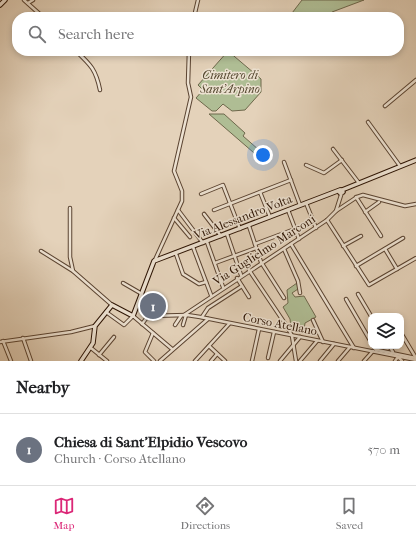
<!DOCTYPE html>
<meta charset="utf-8">
<style>
:root{--surface:#fff;--page:#f6f6f6;--text:#202124;--muted:#757577;--line:#e0e0e0;--accent:#db2777}
body{margin:0;font-family:"IM FELL French Canon",serif;background:var(--page);color:var(--text)}
.controls{position:absolute;right:12px;bottom:12px;display:grid;overflow:hidden;border-radius:8px;box-shadow:0 2px 6px #0003}
.controls button{width:36px;height:36px;display:grid;place-items:center;padding:0;border:0;border-bottom:1px solid var(--line);background:var(--surface);color:var(--text);font:20px sans-serif}
.you{position:absolute;left:263px;top:155px;width:14px;height:14px;margin:-10px;border:3px solid #fff;border-radius:50%;background:#1a73e8;box-shadow:0 0 0 6px #1a73e833}
.badge{display:grid;place-items:center;width:26px;height:26px;border-radius:50%;background:var(--accent);color:#fff;font-size:13px;font-weight:700}
.pin{position:absolute;translate:-50% -50%;border:2px solid #fff;box-shadow:0 1px 4px #0006}
.list{margin:0;padding:0;list-style:none}
h2{display:flex;justify-content:space-between;align-items:center;height:52px;margin:0;padding:0 16px;font-size:17px}
h2 small{font-size:13px;font-weight:400;color:var(--muted)}
.list li{display:grid;grid-template-columns:26px 1fr auto;gap:12px;align-items:center;box-sizing:border-box;height:72px;padding:0 16px;border-top:1px solid var(--line)}
.list b{display:block;font-size:15px;white-space:nowrap}
.list p{margin:0;font-size:13px;white-space:nowrap;color:var(--muted)}
.list em{font-size:13px;font-style:normal;color:var(--muted)}
.icon{flex:none;width:22px;height:22px;fill:none;stroke:currentColor;stroke-width:2;stroke-linecap:round;stroke-linejoin:round}
.map{position:relative;flex:none;width:416px;height:361px;overflow:hidden}
.search{position:absolute;background:var(--surface);box-shadow:0 2px 6px #0003;left:12px;right:12px;top:12px;height:44px;display:flex;align-items:center;gap:10px;box-sizing:border-box;padding:0 14px;border-radius:16px;color:var(--muted);font-size:15px}
.sheet{height:124px;background:var(--surface)}
nav{display:flex;justify-content:space-around;align-items:center;box-sizing:border-box;height:56px;border-top:1px solid var(--line);background:var(--surface);font-size:11px;color:var(--muted)}
nav a{display:grid;justify-items:center;gap:2px}
nav .on{color:var(--accent)}
.map>svg:first-child{display:block}
</style>
<div class="map">
<svg width="416" height="361" viewBox="0 0 416 361">
<rect width="100%" height="100%" fill="#e4d2ba"/>
<filter id="stains"><feTurbulence type="fractalNoise" baseFrequency=".005" numOctaves="4"/><feColorMatrix values="0 0 0 0 .2 0 0 0 0 .09 0 0 0 0 .02 0 0 0 .5 -.17"/></filter>
<radialGradient id="worn" r=".72"><stop offset=".6" stop-color="#630" stop-opacity="0"/><stop offset="1" stop-color="#630" stop-opacity=".3"/></radialGradient>
<g fill="#afbd94" stroke="#6e684c">
<polygon points="302,0 364,0 332,12 336,17 289,17"/>
<polygon points="228,51 261,79 261,92 245,110 232,111 223,104 216,111 212,111 196,98 203,90 198,85"/>
<polygon points="209,114 224,114 245,133 243,136 267,157 261,159"/>
<polygon points="297,283 298,289 292,293 295,297 304,296 316,317 305,323 304,330 291,328 290,319 283,307 288,303 287,290"/>
</g>
<g fill="none" stroke-linecap="round" stroke-linejoin="round">
<defs>
<g id="street">
<polyline points="24,0 43,17"/>
<polyline points="28,3 33,0"/>
<polyline points="194,17 198,0"/>
<path d="M76,51C91,65 96,70 100,90"/>
<polyline points="385,106 416,80"/>
<polyline points="368,122 400,166"/>
<polyline points="333,149 359,183"/>
<polyline points="284,162 300,205"/>
<polyline points="306,165 324,173 342,160"/>
<polyline points="260,192 270,217"/>
<polyline points="201,194 223,185 240,229"/>
<polyline points="356,197 381,236"/>
<polyline points="306,203 316,228"/>
<polyline points="70,208 70,257 73,271"/>
<polyline points="178,210 203,243"/>
<polyline points="214,210 291,180"/>
<polyline points="288,210 299,239"/>
<polyline points="336,211 357,197 363,195 405,206 416,204"/>
<polyline points="365,212 379,202"/>
<polyline points="204,214 221,236"/>
<polyline points="174,218 190,237"/>
<polyline points="327,220 369,285 416,258"/>
<polyline points="249,226 261,262 284,298"/>
<polyline points="227,234 241,275"/>
<polyline points="207,242 223,287"/>
<polyline points="255,244 295,229"/>
<polyline points="291,244 354,348"/>
<polyline points="343,246 361,236"/>
<polyline points="193,247 211,295"/>
<polyline points="284,249 298,281 300,293"/>
<polyline points="385,249 397,269"/>
<polyline points="41,251 73,271 112,305"/>
<polyline points="176,254 183,274 199,284 206,282"/>
<polyline points="155,260 182,201 182,191 174,171 191,97 188,83 189,51"/>
<polyline points="215,263 256,248"/>
<polyline points="356,266 403,238"/>
<polyline points="249,270 288,328 292,336 296,361"/>
<polyline points="237,278 249,297"/>
<polyline points="123,283 142,294"/>
<polyline points="358,294 371,316"/>
<polyline points="346,299 371,342"/>
<polyline points="106,312 124,325 133,316 172,349"/>
<polyline points="184,315 327,220 336,211 342,192"/>
<polyline points="202,317 208,308 242,286"/>
<polyline points="313,320 323,342"/>
<polyline points="142,324 148,316 187,315 200,317 416,360"/>
<polyline points="175,325 181,316"/>
<polyline points="183,325 186,315"/>
<polyline points="153,333 145,352 154,361"/>
<polyline points="401,333 416,358"/>
<polyline points="23,338 31,361"/>
<polyline points="3,341 11,361"/>
<polyline points="0,342 71,332 95,326"/>
<polyline points="209,346 225,361"/>
<polyline points="373,346 376,350"/>
<polyline points="389,346 393,352"/>
<polyline points="91,348 107,361"/>
<polyline points="377,350 416,358"/>
<polyline points="99,355 114,337"/>
<polyline points="268,358 274,332"/>
<polyline points="160,361 208,319"/>
<polyline points="195,361 229,324"/>
<polyline points="211,361 217,354"/>
<polyline points="252,361 259,329"/>
<polyline points="280,361 300,337"/>
<polyline points="300,361 317,341"/>
<polyline points="320,361 334,344"/>
<polyline points="338,361 350,347"/>
<polyline points="364,361 373,351"/>
<polyline points="395,361 398,357 402,361"/>
</g>
<g id="secondary">
<polyline points="0,5 5,0"/>
<polygon points="341,190 343,192 340,193 339,191"/>
<polyline points="342,190 416,160"/>
<polyline points="81,361 93,343 95,326 112,305 133,316 154,261 340,190"/>
</g>
</defs>
<use href="#street" stroke="#5a4331" stroke-width="4.5"/>
<use href="#secondary" stroke="#2c1303" stroke-width="5.5"/>
<use href="#street" stroke="#ede2d2" stroke-width="2.5"/>
<use href="#secondary" stroke="#ede2d2" stroke-width="3.5"/>
</g>
<g text-anchor="middle" stroke-width="3" stroke-linejoin="round" paint-order="stroke">
<g font-size="12" font-style="italic" fill="#53462e" stroke="#ede2d2">
<text x="230" y="79">Cimitero di<tspan x="230" dy="14">Sant'Arpino</tspan></text>
</g>
<g font-size="12" fill="#2c1303" stroke="#ede2d2">
<text transform="translate(243 217) rotate(-21)" y="4">Via Alessandro Volta</text>
<text transform="translate(264 250) rotate(-33)" y="4">Via Guglielmo Marconi</text>
<text transform="translate(280 324) rotate(11)" y="4">Corso Atellano</text>
</g>
</g>
<rect width="100%" height="100%" filter="url(#stains)"/>
<rect width="100%" height="100%" fill="url(#worn)"/>
</svg>
<div class="controls">
<button><svg class="icon" aria-label="layers" viewBox="0 0 24 24"><path d="M12 4l9 5-9 5-9-5zM3 14l9 5 9-5"/></svg></button>
</div>
<div class="you"></div>
<div class="pin badge" style="left:153px;top:306px;background:#6b7280">1</div>
<div class="search"><svg class="icon" aria-label="search" viewBox="0 0 24 24"><circle cx="10" cy="10" r="6"/><path d="M15 15l6 6"/></svg>Search here</div>
</div>
<section class="sheet">
<h2>Nearby<small></small></h2>
<ul class="list">
<li><span class="badge" style="background:#6b7280">1</span><div><b>Chiesa di Sant'Elpidio Vescovo</b><p>Church · Corso Atellano</p></div><em>570 m</em></li>
</ul>
</section>
<nav>
<a class="on"><svg class="icon" aria-label="map" viewBox="0 0 24 24"><path d="M3 6l6-2 6 2 6-2v14l-6 2-6-2-6 2zM9 4v14M15 6v14"/></svg>Map</a>
<a><svg class="icon" aria-label="directions" viewBox="0 0 24 24"><path d="M12 3l9 9-9 9-9-9zM9 14v-3h6M13 9l2 2-2 2"/></svg>Directions</a>
<a><svg class="icon" aria-label="saved" viewBox="0 0 24 24"><path d="M7 4h10v16l-5-4-5 4z"/></svg>Saved</a>
</nav>
